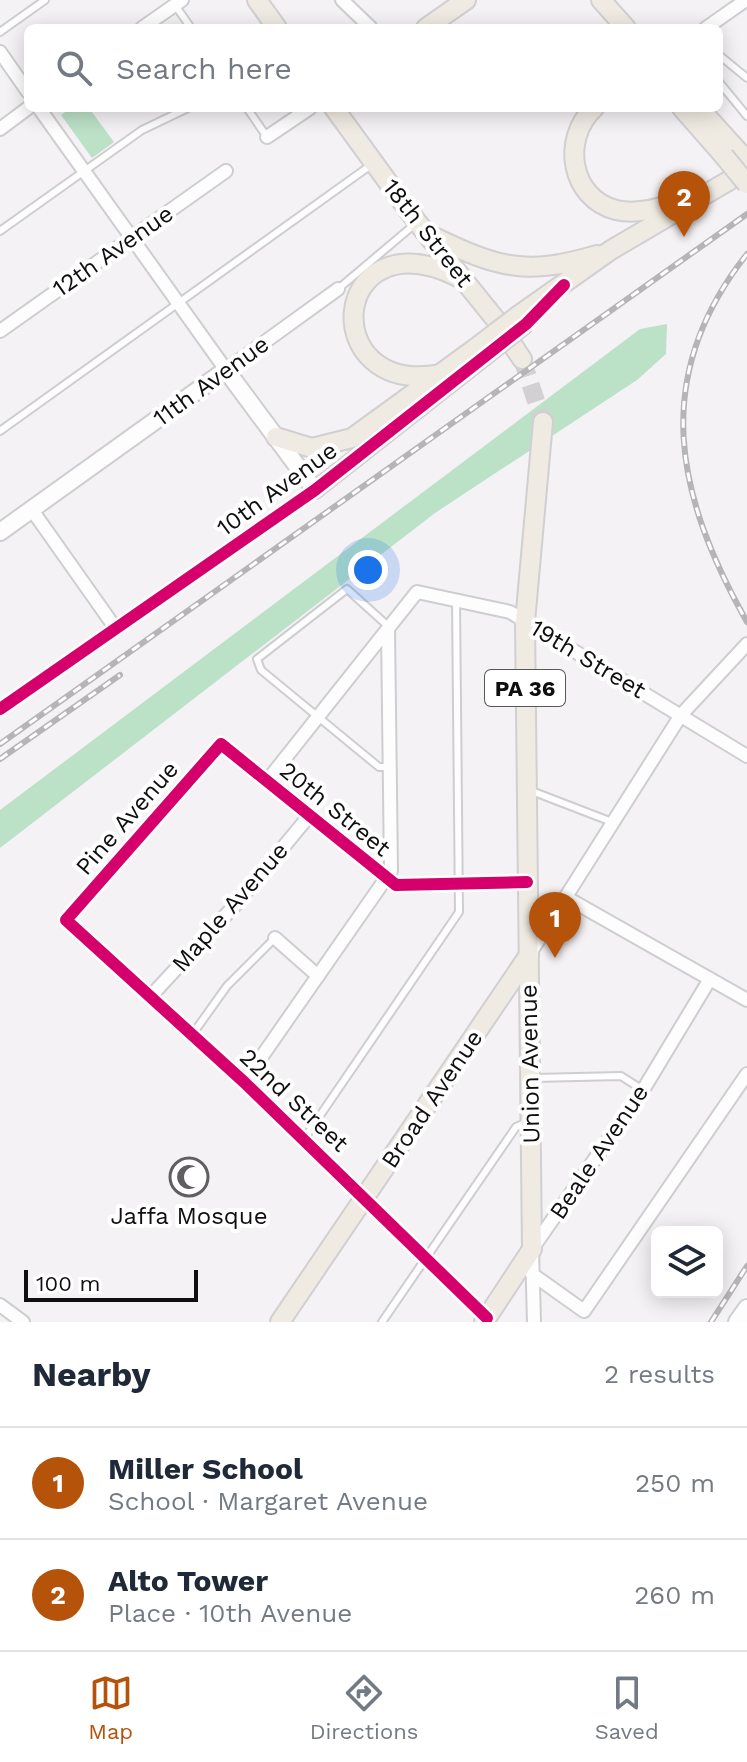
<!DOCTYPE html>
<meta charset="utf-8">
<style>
:root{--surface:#fff;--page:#f6f6f7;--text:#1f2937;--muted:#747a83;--line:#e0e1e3;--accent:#b45309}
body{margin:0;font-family:"Work Sans",sans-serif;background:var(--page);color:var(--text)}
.controls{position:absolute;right:24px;bottom:24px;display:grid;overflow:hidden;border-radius:12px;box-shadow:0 4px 20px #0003}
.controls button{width:72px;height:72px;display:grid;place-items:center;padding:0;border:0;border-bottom:2px solid var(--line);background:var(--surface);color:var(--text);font:40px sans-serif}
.scale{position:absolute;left:24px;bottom:20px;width:174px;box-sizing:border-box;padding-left:8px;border:4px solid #100f10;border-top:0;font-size:22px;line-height:28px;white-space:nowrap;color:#100f10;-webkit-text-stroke:6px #fff;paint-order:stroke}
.you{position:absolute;left:368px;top:570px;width:28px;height:28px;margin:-20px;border:6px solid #fff;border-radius:50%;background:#1a73e8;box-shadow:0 0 0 12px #1a73e833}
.badge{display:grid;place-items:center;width:52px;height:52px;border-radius:50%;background:var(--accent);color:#fff;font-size:26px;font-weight:700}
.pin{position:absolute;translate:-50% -66px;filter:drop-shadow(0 2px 4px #0008)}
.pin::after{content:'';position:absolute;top:42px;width:28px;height:24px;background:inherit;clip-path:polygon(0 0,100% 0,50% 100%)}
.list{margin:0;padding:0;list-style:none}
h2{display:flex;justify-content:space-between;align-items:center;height:104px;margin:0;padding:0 32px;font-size:34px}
h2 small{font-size:26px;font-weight:400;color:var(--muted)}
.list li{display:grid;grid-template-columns:52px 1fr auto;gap:24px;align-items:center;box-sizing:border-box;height:112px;padding:0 32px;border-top:2px solid var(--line)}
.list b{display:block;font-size:30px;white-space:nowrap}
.list p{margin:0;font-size:26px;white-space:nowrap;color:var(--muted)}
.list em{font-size:26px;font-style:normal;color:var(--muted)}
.icon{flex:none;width:44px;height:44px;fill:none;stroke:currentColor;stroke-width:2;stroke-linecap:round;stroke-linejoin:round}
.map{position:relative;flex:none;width:747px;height:1322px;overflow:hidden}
.search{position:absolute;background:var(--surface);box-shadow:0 4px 20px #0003;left:24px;right:24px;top:24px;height:88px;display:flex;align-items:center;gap:20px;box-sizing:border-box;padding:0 28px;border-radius:12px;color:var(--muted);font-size:30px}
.sheet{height:328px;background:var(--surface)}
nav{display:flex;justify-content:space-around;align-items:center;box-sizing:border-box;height:112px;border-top:2px solid var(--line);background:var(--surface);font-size:22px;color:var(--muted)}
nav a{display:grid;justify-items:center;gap:4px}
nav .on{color:var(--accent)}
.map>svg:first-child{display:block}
</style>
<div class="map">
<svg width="747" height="1322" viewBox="0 0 747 1322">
<rect width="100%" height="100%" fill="#f5f2f6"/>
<g fill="#bbe1c7">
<polygon points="71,108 89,108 114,142 92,158 61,115"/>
<polygon points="667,324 666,354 637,380 435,513 0,848 0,810 640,329"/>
</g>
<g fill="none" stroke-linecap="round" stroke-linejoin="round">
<polyline stroke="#d3d0d4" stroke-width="18" stroke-dasharray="18 9" stroke-linecap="butt" points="522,359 543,422"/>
<defs>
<g id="lane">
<polyline points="175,5 191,28"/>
<polyline points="0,32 45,0"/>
<polyline points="719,55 747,78"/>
<polyline points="719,82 747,116"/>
<polyline points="247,108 267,137"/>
<polyline points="0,231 142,130 188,108"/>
<polyline points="338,289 415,224"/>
<polyline points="0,431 371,165"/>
<polyline points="388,626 347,589 257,659 261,670 379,767 389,767"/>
<polyline points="529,790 612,822"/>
<polyline points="192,1035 227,986 275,938"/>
<polyline points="534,1078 621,1076 643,1090"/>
<polyline points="304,1139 459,912 456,600"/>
<polyline points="382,1322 516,1127 527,1122"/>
</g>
<g id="street">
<polyline points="342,0 371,28"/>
<polyline points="142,28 182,0"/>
<polyline points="706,28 746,0"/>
<polyline points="0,52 28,92"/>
<polyline points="39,108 226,370 338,289"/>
<polyline points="0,129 28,108"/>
<polyline points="267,137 310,108"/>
<polyline points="0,331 226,171"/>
<polyline points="32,510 116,629"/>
<polyline points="0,709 315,490"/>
<polyline points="267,781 417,592 510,612 747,756"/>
<polyline points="567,898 747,1000"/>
<polyline points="275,938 318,976"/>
<polyline points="529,955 681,715 747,644"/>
<polyline points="150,997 237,903 309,816"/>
<polyline points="244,1082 391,871 388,629"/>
<polyline points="532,1274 584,1311 747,1074"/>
<polyline points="0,1305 23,1322"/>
<polyline points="487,1318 244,1082 66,920 221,744 396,885 527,882"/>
<polyline points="534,1322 532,1249 643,1090 710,979"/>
</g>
<g id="secondary">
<polyline points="0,532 226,370 315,490 483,358"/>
<polyline points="737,1322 747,1308"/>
</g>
<g id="primary">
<polyline points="257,0 277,28"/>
<polyline points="601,0 626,28"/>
<polyline points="426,28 466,0"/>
<polyline points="334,108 417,222 496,320 522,359"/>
<path d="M594,108C561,139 570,198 616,210C637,215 658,208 678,202"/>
<polyline points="682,108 724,156"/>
<polyline points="699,108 747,161"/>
<path d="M434,237C499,268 526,276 597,255"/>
<polyline points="519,315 611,250 747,170"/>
<path d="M441,374C315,398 329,214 458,277"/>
<polyline points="276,437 312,448 352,438 473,350"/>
<polyline points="280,1322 529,955"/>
<polyline points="484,1322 532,1249 525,622 543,422"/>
</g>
</defs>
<use href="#lane" stroke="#cecdcf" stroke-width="10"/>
<use href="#street" stroke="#cecdcf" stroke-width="16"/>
<use href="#secondary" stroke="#cecdcf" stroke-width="20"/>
<use href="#primary" stroke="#d0cfd1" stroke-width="22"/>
<use href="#lane" stroke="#fefdfe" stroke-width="6"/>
<use href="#street" stroke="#fefdfe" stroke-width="12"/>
<use href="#secondary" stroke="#fefdfe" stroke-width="16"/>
<use href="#primary" stroke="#f0ebe2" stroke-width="18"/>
<defs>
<g id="rail">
<path d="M747,254C649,378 676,496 747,622"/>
<polyline points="0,744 747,214"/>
<polyline points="0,759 120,675"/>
<polyline points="711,1322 747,1266"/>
</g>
</defs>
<use href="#rail" stroke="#b6b5b6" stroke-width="6"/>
<use href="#rail" stroke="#fff" stroke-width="3" stroke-dasharray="9" stroke-linecap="butt"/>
<defs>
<polyline id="secondary-bridge" points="483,358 526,324"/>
<g id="primary-bridge">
<polyline points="724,156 747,184"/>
<polyline points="473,350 519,315"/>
</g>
</defs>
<use href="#secondary-bridge" stroke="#cecdcf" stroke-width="20" stroke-linecap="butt"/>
<use href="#primary-bridge" stroke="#d0cfd1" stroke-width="22" stroke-linecap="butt"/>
<use href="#secondary-bridge" stroke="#fefdfe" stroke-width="16"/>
<use href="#primary-bridge" stroke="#f0ebe2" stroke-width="18"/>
<defs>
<g id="cycleway">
<polyline points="0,709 315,490 526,324 564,285"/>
<polyline points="487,1318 244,1082 66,920 221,744 396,885 527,882"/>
</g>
</defs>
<use href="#cycleway" stroke="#fff" stroke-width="17"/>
<use href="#cycleway" stroke="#d6006c" stroke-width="12"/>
</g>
<defs>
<symbol id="mosque-ring" viewBox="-11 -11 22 22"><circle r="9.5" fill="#fff" stroke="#605e60" stroke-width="1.5"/><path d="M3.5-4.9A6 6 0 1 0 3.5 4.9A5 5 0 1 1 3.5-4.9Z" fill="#605e60"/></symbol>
</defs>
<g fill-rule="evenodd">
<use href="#mosque-ring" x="167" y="1155" width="44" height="44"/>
</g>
<g text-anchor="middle" stroke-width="8" stroke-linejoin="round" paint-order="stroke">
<rect fill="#fff" stroke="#585758" stroke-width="2" x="485" y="670" width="80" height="36" rx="6"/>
<g font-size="22" font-weight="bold" fill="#100f10">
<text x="525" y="696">PA 36</text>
</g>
<g font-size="24" fill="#100f10" stroke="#fff">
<text transform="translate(428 233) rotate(52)" y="8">18th Street</text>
<text transform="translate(113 251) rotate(-35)" y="8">12th Avenue</text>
<text transform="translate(211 381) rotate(-36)" y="8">11th Avenue</text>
<text transform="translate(277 489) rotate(-36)" y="8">10th Avenue</text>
<text transform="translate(588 659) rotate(31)" y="8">19th Street</text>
<text transform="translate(335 809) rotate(39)" y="8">20th Street</text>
<text transform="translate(127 818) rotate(-49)" y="8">Pine Avenue</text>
<text transform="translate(230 907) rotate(-49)" y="8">Maple Avenue</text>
<text transform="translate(530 1064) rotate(-91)" y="8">Union Avenue</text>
<text transform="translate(432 1099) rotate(-56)" y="8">Broad Avenue</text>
<text transform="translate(294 1100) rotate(43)" y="8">22nd Street</text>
<text transform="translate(599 1152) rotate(-56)" y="8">Beale Avenue</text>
</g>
<g font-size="24" fill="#100f10" stroke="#fff">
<text x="189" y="1224">Jaffa Mosque</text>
</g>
</g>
</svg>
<div class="controls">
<button><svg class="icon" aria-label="layers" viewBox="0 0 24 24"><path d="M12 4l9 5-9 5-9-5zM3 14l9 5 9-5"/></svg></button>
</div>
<div class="scale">100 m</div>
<div class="you"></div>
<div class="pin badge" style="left:555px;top:958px">1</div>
<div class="pin badge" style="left:684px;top:237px">2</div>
<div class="search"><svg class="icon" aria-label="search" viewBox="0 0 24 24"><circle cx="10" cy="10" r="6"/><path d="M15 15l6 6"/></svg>Search here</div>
</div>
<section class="sheet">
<h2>Nearby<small>2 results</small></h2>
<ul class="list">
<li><span class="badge">1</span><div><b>Miller School</b><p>School · Margaret Avenue</p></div><em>250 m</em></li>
<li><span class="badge">2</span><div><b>Alto Tower</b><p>Place · 10th Avenue</p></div><em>260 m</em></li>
</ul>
</section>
<nav>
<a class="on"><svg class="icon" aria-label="map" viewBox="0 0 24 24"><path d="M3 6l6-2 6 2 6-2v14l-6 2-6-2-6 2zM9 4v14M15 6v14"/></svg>Map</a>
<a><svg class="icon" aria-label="directions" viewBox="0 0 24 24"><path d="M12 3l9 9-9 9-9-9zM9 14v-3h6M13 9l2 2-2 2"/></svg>Directions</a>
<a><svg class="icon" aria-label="saved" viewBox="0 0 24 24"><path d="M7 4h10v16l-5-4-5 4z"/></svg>Saved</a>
</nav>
